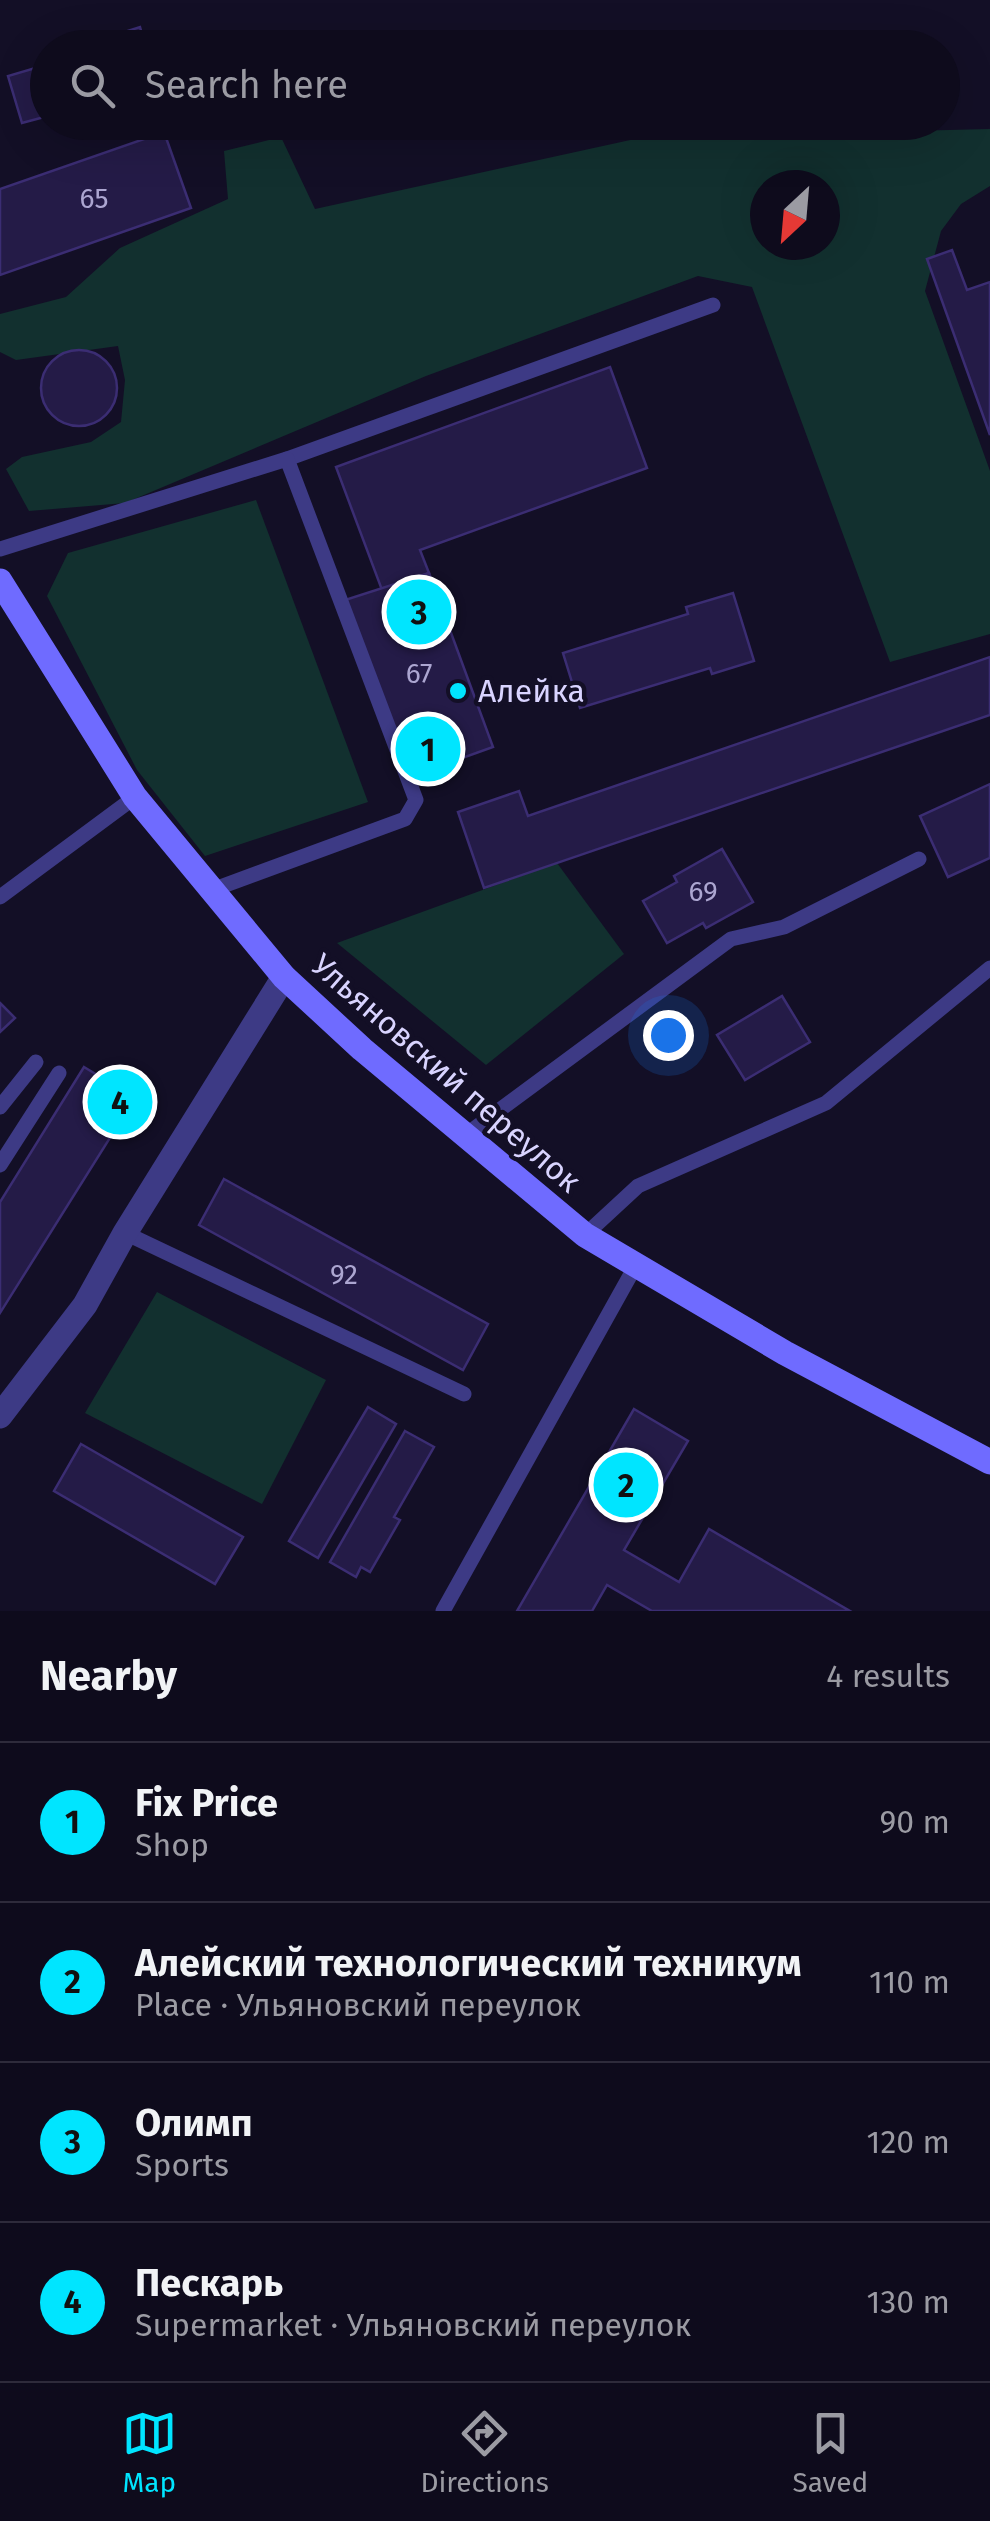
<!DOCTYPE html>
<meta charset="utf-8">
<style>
:root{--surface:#0e0b1c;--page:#1c1929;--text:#f1f3f6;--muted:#9b9ba3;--line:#2e2b3b;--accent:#00e5ff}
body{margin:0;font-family:"Fira Sans",sans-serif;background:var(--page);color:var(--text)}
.compass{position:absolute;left:750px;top:170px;width:90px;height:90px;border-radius:50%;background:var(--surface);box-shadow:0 10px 40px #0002;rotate:206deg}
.you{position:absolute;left:668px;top:1035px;width:35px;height:35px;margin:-25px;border:8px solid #fff;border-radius:50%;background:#1a73e8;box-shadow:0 0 0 15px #1a73e833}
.badge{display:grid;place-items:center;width:65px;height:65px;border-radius:50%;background:var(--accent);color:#111;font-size:32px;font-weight:700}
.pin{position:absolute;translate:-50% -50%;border:5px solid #fff;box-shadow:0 2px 10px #0006}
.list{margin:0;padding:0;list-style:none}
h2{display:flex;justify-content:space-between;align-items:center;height:130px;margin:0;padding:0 40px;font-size:42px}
h2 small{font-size:32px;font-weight:400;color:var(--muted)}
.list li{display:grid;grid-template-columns:65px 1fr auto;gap:30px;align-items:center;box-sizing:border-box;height:160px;padding:0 40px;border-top:2px solid var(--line)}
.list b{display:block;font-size:38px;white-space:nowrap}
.list p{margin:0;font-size:32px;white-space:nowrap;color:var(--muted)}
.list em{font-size:32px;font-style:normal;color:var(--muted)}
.icon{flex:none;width:55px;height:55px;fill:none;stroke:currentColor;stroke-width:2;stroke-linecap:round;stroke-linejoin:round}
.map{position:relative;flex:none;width:990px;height:1611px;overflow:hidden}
.search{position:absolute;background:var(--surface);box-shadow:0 10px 40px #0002;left:30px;right:30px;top:30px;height:110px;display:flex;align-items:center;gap:25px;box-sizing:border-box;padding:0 35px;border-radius:55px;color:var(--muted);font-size:38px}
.sheet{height:770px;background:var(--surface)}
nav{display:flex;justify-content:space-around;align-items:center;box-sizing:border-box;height:140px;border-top:2px solid var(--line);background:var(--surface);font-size:28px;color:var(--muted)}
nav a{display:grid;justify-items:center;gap:5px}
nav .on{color:var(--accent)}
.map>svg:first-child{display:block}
</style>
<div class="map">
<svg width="990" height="1611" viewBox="0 0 990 1611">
<rect width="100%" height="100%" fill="#130f26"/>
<g fill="#12302f" fill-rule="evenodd">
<path d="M880,122L908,131L990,129V186L961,204L941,231L925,291L990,471V634L890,662L752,287L698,276L426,376L125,503L29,511L6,469L22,457L91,442L121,422L125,380L118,346L16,360L0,352V314L66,297L120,248L228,199L224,151L281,137L315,209L708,123ZM765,185H825V245H765Z"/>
<polygon points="256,500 368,802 205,856 137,770 47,596 68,553"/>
<polygon points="557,863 624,954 486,1065 337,943"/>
<polygon points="157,1292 326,1380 262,1504 85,1413"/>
</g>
<g fill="#241b47" stroke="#3b2d73" stroke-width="2.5">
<polygon points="140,27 146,48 74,48"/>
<polygon points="42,66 48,83 48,116 22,123 8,76"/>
<polygon points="164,132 191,208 0,275 0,189"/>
<polygon points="952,250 967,290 990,282 990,435 927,259"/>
<circle cx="79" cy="388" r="38"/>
<polygon points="610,367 647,468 420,550 429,573 382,590 336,467"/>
<polygon points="429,573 493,747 412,776 345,600"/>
<polygon points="733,593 754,661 712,674 710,668 580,708 563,653 688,614 686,607"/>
<polygon points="990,657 990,715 484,888 458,812 519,791 528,816"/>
<polygon points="990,784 990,858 948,877 920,816"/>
<polygon points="722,849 753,902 706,928 703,923 667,943 643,901 677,882 674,876"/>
<polygon points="782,996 810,1042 745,1080 717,1035"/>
<polygon points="0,1003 15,1018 0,1032"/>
<polygon points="84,1067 135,1098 0,1313 0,1202"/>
<polygon points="224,1179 488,1324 463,1370 199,1225"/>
<polygon points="368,1407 396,1424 318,1558 289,1541"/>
<polygon points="634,1409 688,1441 624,1550 679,1582 709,1529 850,1611 652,1611 607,1585 592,1611 517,1611"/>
<polygon points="405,1431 434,1447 394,1517 400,1520 370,1572 361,1567 356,1577 330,1562"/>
<polygon points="81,1444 243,1537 215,1584 54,1491"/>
</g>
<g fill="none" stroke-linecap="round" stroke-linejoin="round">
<g stroke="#3d3a85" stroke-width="15">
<polyline points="287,459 713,305"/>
<polyline points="0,549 287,459 416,800 405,819 212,890"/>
<polyline points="0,897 135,797"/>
<polyline points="0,1107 36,1062"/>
<polyline points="467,1134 731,939 784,927 919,859"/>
<polyline points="0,1165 59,1073"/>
<polyline points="125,1233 464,1394"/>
<polyline points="585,1235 638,1186 826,1103 990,968"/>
<polyline points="443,1611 636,1265"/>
</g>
<polyline stroke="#3d3a85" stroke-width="25" points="0,1416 85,1305 125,1233 284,977"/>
<polyline stroke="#6f6bff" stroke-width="25" points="0,581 135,797 284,977 362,1049 585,1235 785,1353 990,1462"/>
</g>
<circle fill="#00e5ff" stroke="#130f26" stroke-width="4" cx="458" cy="691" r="10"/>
<g text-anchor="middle" stroke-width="9" stroke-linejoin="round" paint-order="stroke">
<g font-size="28" fill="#aca6d1">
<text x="94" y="208">65</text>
<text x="419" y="683">67</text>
<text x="703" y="901">69</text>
<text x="344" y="1284">92</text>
</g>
<g font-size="32" fill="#d9d4ff" stroke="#130f26" text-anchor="start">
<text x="478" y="702">Алейка</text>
</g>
<g font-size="32" fill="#d9d4ff" stroke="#130f26">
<text transform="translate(446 1073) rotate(41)" y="11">Ульяновский переулок</text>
</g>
</g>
</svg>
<svg class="compass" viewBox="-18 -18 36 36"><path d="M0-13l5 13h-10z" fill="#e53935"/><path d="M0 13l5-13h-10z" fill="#9b9ba3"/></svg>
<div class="you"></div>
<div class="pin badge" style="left:428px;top:749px">1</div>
<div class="pin badge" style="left:626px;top:1485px">2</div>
<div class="pin badge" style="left:419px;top:612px">3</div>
<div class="pin badge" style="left:120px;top:1102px">4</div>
<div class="search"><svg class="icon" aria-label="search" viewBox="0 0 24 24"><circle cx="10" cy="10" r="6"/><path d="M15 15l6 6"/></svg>Search here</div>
</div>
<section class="sheet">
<h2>Nearby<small>4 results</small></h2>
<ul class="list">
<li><span class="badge">1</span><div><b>Fix Price</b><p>Shop</p></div><em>90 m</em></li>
<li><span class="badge">2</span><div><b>Алейский технологический техникум</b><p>Place · Ульяновский переулок</p></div><em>110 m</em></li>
<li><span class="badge">3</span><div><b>Олимп</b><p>Sports</p></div><em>120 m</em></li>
<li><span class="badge">4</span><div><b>Пескарь</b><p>Supermarket · Ульяновский переулок</p></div><em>130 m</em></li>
</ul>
</section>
<nav>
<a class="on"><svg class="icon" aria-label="map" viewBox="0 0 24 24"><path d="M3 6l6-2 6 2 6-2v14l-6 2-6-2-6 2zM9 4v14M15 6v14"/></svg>Map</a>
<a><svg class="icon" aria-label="directions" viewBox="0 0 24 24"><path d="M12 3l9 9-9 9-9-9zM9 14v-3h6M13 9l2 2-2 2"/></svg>Directions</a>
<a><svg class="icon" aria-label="saved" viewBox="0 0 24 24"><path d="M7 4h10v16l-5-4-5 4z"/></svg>Saved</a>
</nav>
